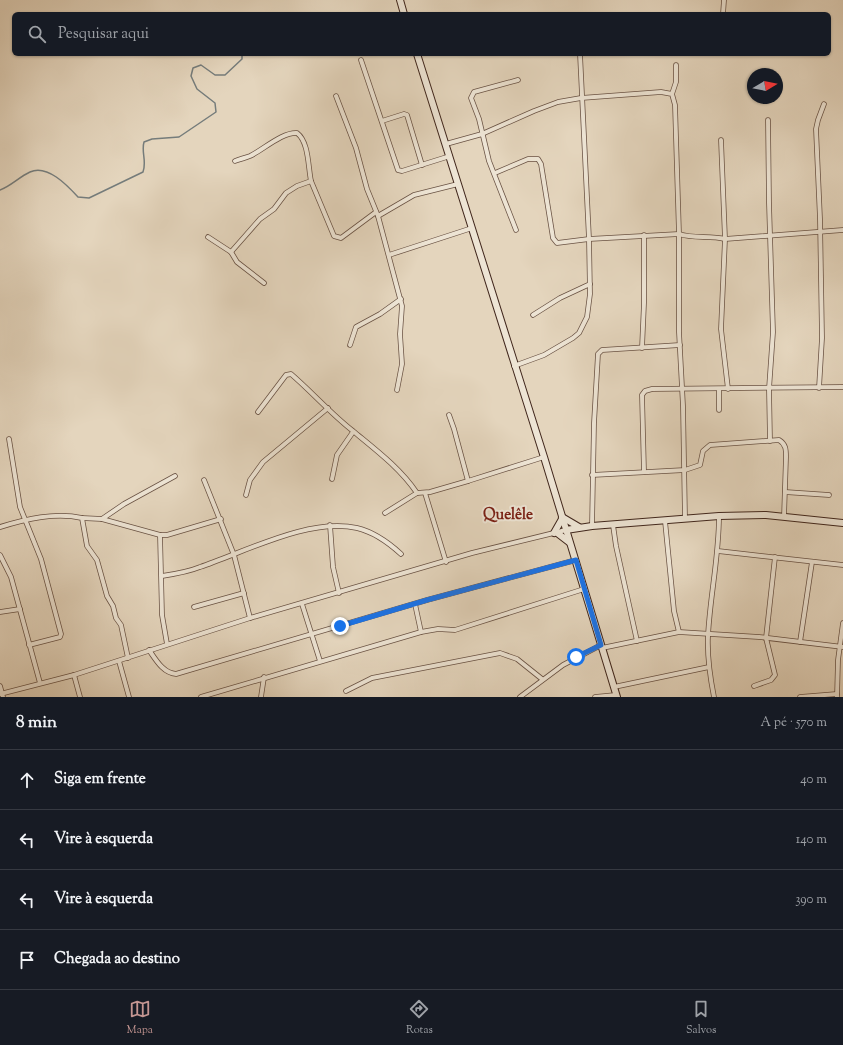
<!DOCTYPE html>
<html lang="pt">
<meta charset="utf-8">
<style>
:root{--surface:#171b24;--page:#20242c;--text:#f1f3f6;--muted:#9ea1a6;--line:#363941;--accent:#c59692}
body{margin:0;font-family:"Sorts Mill Goudy",serif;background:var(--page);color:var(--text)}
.compass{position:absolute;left:747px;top:68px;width:36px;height:36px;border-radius:50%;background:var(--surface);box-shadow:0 1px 3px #0004;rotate:80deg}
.stop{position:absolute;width:12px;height:12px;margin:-9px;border:3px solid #1a73e8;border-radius:50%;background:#fff}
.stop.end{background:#1a73e8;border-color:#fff;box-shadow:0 1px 4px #0008}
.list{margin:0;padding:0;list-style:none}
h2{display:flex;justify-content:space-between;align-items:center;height:52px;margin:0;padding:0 16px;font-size:17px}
h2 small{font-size:13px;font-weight:400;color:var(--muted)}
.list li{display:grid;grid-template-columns:26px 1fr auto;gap:12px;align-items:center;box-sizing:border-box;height:60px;padding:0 16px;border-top:1px solid var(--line)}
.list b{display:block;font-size:15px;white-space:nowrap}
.list em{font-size:13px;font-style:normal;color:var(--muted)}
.icon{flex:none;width:22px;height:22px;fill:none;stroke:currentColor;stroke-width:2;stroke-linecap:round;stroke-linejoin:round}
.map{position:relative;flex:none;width:843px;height:697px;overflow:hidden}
.search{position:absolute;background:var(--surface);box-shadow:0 1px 3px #0004;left:12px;right:12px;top:12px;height:44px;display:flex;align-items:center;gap:10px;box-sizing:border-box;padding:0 14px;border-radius:6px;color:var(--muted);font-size:15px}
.sheet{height:292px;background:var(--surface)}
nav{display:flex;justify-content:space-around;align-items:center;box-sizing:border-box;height:56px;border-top:1px solid var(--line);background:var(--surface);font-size:11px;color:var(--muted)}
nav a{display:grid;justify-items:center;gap:2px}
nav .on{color:var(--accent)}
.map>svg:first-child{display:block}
</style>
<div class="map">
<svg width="843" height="697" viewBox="0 0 843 697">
<rect width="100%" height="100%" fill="#e4d5bd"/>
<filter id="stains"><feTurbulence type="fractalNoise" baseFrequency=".005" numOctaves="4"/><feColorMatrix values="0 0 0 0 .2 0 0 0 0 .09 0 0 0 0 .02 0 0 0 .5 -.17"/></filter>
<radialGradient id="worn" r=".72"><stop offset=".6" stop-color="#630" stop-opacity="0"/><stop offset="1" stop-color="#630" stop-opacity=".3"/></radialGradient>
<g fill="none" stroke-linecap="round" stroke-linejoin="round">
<path stroke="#757c7b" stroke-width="1.5" d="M0,190C11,186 19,177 30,172C47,164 67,185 78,197L89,198L143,172C147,161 141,152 144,142L152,139L179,137L216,112L215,103L197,89L191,76L193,68L201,65L215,75H225L242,59V54"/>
<defs>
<g id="street">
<polyline points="723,14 724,0"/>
<polyline points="361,60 398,170 402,171 450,156"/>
<polyline points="672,94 676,82 676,65"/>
<polyline points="336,96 356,148 367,189 378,216 402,306 400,334 402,364 397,390"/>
<polyline points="768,120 769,203 773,332 769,389 770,441"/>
<polyline points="382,121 404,114 407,115 422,165"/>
<polyline points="721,140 725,239 721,329 728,389"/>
<polyline points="446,144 482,134 534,111 558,102 581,98 661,92 672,94 675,105 679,234 679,332 683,406 685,519"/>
<path d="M235,161C240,159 245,158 250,156C263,150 282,132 297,133C309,142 308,167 311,181"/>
<path d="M495,173L528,159H538L541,164L553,238L557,243L589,239L679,234C694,239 710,235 725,239L843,230"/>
<polyline points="378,216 414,195 458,184"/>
<polyline points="516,230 489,161 479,119 471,98 474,92 518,80"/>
<polyline points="208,237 231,252 260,219 274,209 286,193 297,186 311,181 334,236 341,238 376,212"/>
<polyline points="231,252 237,262 264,283"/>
<polyline points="389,255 472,228"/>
<polyline points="533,315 560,298 590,284"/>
<polyline points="350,345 356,327 380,314 401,299"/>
<polyline points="642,348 644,303 644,235"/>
<polyline points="514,366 544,355 573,338 579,333 587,317 590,294 589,239 580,54"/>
<polyline points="819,388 822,338 820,219 816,129 818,120 824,104"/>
<polyline points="719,389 719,410"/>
<path d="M258,412L286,375L291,374C312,392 331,414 353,431C376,450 400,468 417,493L430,492L468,481L544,457"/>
<polyline points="449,415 454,429 468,481"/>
<polyline points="9,439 20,507 41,559 61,634 60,637 29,645"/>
<polyline points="644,472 642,395 645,391 652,389 843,387"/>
<path d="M592,475L685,470L700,465L703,451L710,445L779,440C786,444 786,450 786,457L784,517"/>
<polyline points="332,479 337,455 353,432"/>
<polyline points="204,480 234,555 250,618"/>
<polyline points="785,492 829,495"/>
<polyline points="425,493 446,562"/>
<polyline points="246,495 250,480 263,462 328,408"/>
<polyline points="385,513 417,493"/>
<polyline points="82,518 102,519 124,504 175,476"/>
<polyline points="102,519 160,535 167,535 221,519"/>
<polyline points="665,521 674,611 679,632"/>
<polyline points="330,525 333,567 339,593"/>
<polyline points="613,525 616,546 637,641"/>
<polyline points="592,526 594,423 598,354 602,350 680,345"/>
<path d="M0,527C26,519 55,512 82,518L87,546L97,560L107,596L113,606L116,618L121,625L128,658"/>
<polyline points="160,535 162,615 167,644"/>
<polyline points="718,551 843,565"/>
<polyline points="0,555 11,577 40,683"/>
<path d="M162,576C175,574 188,572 200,567C245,552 310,517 357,528C374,532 389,543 401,554"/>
<polyline points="302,604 320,661"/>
<polyline points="415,604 421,632"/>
<polyline points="194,607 244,593"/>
<polyline points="0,612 20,609"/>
<polyline points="800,642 812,562"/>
<polyline points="602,648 679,632 759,637 843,647"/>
<path d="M149,650C156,660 163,673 176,674L427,600L576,560"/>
<polyline points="119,661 129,697"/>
<polyline points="74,675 80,697"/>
<polyline points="0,686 3,697"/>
<polyline points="754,686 771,680 775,675 766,638 775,557"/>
<polyline points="614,687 709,667"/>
<polyline points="346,691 372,678 500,653 517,659 542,679"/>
<polyline points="0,694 74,675 250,618 472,553 566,530"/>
<polyline points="201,697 421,632 438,629 455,630 584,589"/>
<polyline points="261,697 264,677"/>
<polyline points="520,697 563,665 601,645"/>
<polyline points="595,697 616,695"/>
<path d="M714,697C710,677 707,657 708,636C710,596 719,557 719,516"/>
<polyline points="800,697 837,694"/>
<polyline points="837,697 838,660 843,623"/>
</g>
<g id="secondary">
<polyline points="400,0 404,14"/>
<polyline points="417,54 544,457 617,697"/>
<polyline points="562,517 579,527"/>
<polyline points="566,530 592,526 719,516 766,515 843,523"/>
<polyline points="556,532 569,542"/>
<polyline points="554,533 562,519"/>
</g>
</defs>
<use href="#street" stroke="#695244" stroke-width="5.5"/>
<use href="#secondary" stroke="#40261c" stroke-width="8"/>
<use href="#street" stroke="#ede4d4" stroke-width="4"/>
<use href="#secondary" stroke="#ede4d4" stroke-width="6"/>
</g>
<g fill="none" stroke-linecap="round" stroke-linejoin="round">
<polyline stroke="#1a73e8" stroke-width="5" points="340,626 427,600 576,560 601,645 576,657"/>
</g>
<g text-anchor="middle" stroke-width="4" stroke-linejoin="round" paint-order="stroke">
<g font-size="15" font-weight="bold" fill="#7a1f14" stroke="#ede4d4">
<text x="508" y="519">Quelêle</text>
</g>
</g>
<rect width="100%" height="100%" filter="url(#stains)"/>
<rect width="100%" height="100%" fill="url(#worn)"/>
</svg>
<svg class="compass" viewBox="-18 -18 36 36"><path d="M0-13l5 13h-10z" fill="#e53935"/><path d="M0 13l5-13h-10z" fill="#9ea1a6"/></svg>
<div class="stop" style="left:576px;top:657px"></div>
<div class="stop end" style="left:340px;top:626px"></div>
<div class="search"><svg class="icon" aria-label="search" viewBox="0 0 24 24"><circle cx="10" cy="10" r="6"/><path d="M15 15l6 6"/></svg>Pesquisar aqui</div>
</div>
<section class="sheet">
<h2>8 min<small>A pé · 570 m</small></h2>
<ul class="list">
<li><svg class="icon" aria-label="ahead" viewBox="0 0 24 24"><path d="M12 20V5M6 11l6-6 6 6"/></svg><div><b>Siga em frente</b></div><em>40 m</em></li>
<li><svg class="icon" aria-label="left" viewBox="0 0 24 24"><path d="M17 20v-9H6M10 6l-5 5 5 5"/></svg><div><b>Vire à esquerda</b></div><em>140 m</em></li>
<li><svg class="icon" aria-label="left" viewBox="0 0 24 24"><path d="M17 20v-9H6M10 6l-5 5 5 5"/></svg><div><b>Vire à esquerda</b></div><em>390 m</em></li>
<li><svg class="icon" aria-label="arrive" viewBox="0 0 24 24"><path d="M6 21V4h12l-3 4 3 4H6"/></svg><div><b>Chegada ao destino</b></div></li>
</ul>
</section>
<nav>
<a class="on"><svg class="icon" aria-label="map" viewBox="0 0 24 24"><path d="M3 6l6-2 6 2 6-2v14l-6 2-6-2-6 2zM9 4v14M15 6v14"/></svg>Mapa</a>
<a><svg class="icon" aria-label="directions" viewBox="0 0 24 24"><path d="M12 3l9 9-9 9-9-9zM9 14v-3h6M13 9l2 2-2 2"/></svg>Rotas</a>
<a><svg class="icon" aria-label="saved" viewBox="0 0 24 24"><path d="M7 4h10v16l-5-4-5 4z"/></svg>Salvos</a>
</nav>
